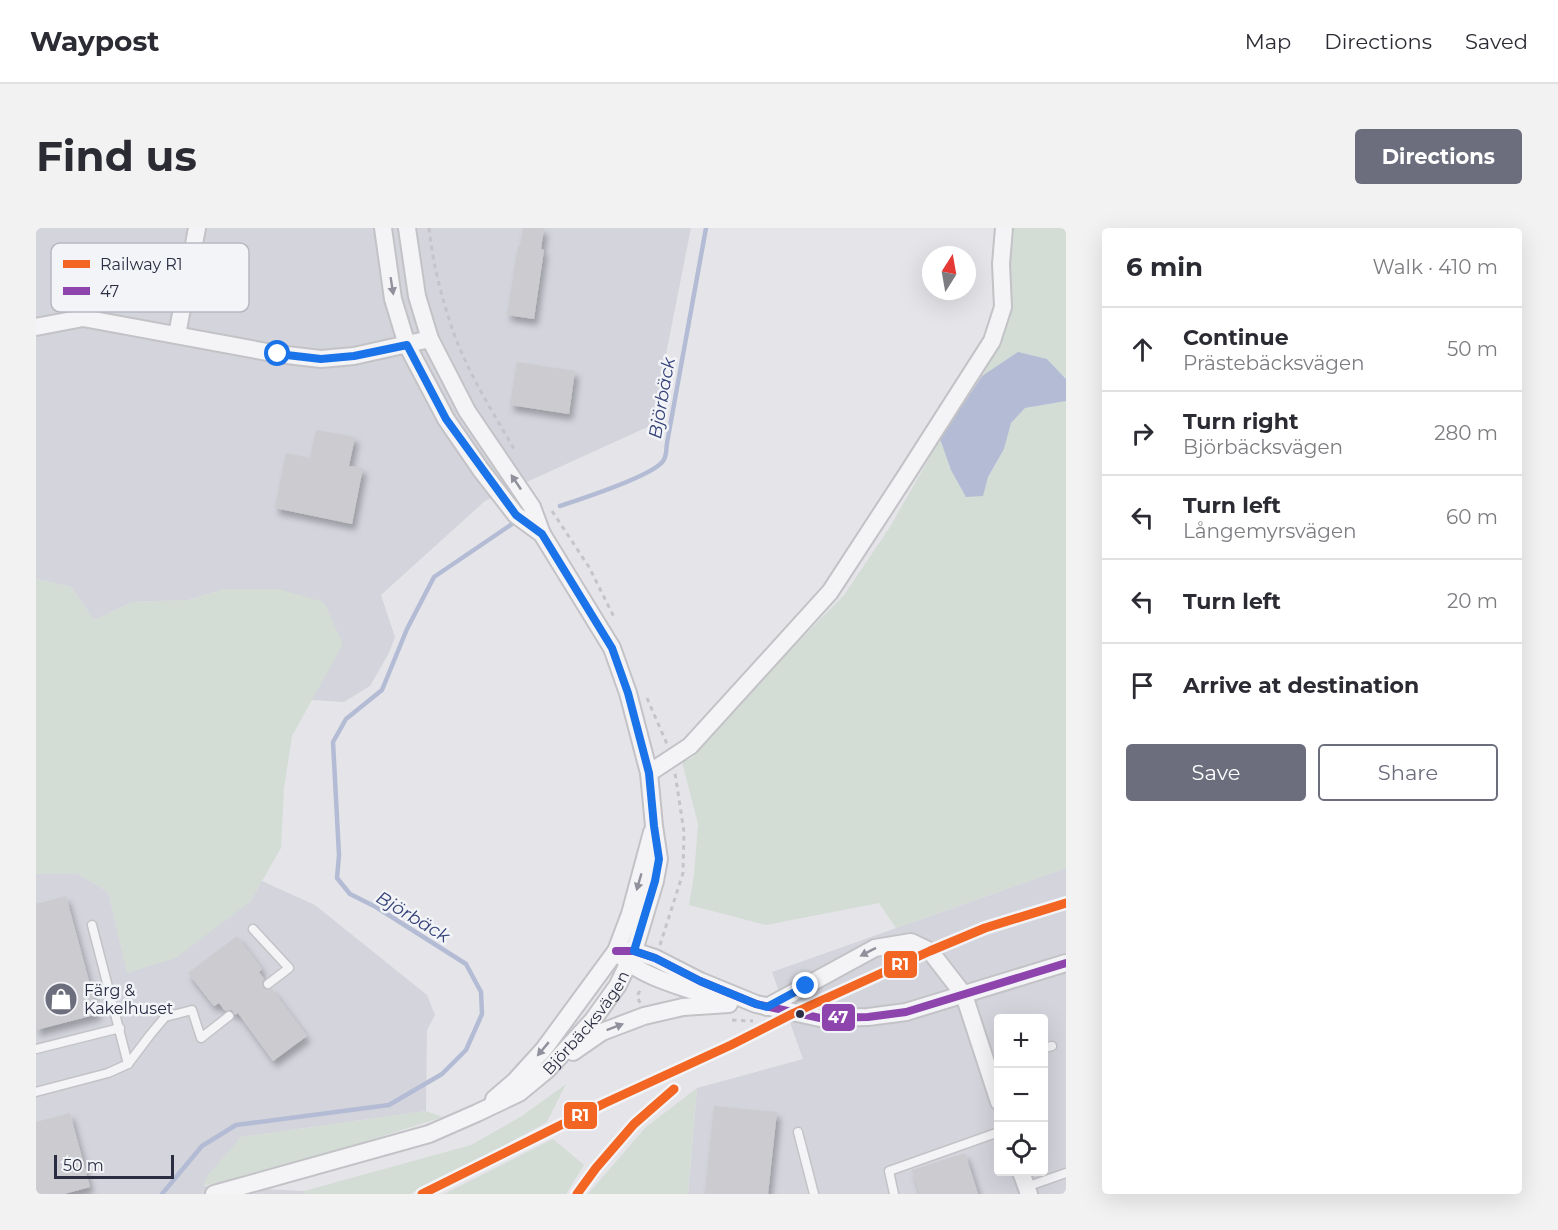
<!DOCTYPE html>
<meta charset="utf-8">
<style>
:root{--surface:#fff;--page:#f2f2f3;--text:#2b2b33;--muted:#7c7c81;--line:#e1e1e2;--accent:#6c6e7d}
body{margin:0;font-family:Montserrat,sans-serif;background:var(--page);color:var(--text)}
.controls{position:absolute;right:18px;bottom:18px;display:grid;overflow:hidden;border-radius:6px;box-shadow:0 6px 24px #0002}
.controls button{width:54px;height:54px;display:grid;place-items:center;padding:0;border:0;border-bottom:2px solid var(--line);background:var(--surface);color:var(--text);font:30px sans-serif}
.compass{position:absolute;left:886px;top:18px;width:54px;height:54px;border-radius:50%;background:var(--surface);box-shadow:0 6px 24px #0002;rotate:11deg}
.scale{position:absolute;left:18px;bottom:15px;width:120px;box-sizing:border-box;padding-left:6px;border:3px solid #2b2e43;border-top:0;font-size:16px;line-height:21px;white-space:nowrap;color:#2b2e43;-webkit-text-stroke:4px #f3f4f8;paint-order:stroke}
.stop{position:absolute;width:18px;height:18px;margin:-14px;border:4px solid #1a73e8;border-radius:50%;background:#fff}
.stop.end{background:#1a73e8;border-color:#fff;box-shadow:0 2px 6px #0008}
.list{margin:0;padding:0;list-style:none}
h2{display:flex;justify-content:space-between;align-items:center;height:78px;margin:0;padding:0 24px;font-size:26px}
h2 small{font-size:20px;font-weight:400;color:var(--muted)}
.list li{display:grid;grid-template-columns:39px 1fr auto;gap:18px;align-items:center;box-sizing:border-box;height:84px;padding:0 24px;border-top:2px solid var(--line)}
.list b{display:block;font-size:22px;white-space:nowrap}
.list p{margin:0;font-size:20px;white-space:nowrap;color:var(--muted)}
.list em{font-size:20px;font-style:normal;color:var(--muted)}
.actions{display:flex;gap:12px;padding:18px 24px}
.actions a{flex:1;padding:14px 0;border:2px solid var(--accent);border-radius:6px;text-align:center;font-size:21px;color:var(--accent)}
.actions .main{background:var(--accent);color:#fff}
.icon{flex:none;width:33px;height:33px;fill:none;stroke:currentColor;stroke-width:2;stroke-linecap:round;stroke-linejoin:round}
.map{position:relative;flex:none;width:1030px;height:966px;overflow:hidden;border-radius:6px}
header{display:flex;align-items:center;gap:36px;box-sizing:border-box;height:84px;padding:0 30px;background:var(--surface);border-bottom:2px solid var(--line)}
header strong{font-size:28px}
nav{display:flex;gap:33px;margin-inline-start:auto;font-size:21px}
.intro{display:flex;align-items:center;justify-content:space-between;box-sizing:border-box;height:144px;padding:0 36px}
h1{margin:0;font-size:42px}
.button{padding:15px 27px;border-radius:6px;background:var(--accent);color:#fff;font-size:21px;font-weight:700}
main{display:flex;gap:36px;padding:0 36px}
aside{flex:1;background:var(--surface);border-radius:6px;box-shadow:0 6px 24px #0002}
.map>svg:first-child{display:block}
</style>
<header>
<strong>Waypost</strong>
<nav><a>Map</a><a>Directions</a><a>Saved</a></nav>
</header>
<div class="intro"><h1>Find us</h1><a class="button">Directions</a></div>
<main>
<div class="map">
<svg width="1030" height="966" viewBox="0 0 1030 966">
<defs>
<filter id="shadow"><feDropShadow dx="3.5" dy="6" stdDeviation="3" flood-color="#0004"/></filter>
</defs>
<rect width="100%" height="100%" fill="#e5e5e9"/>
<g fill="#d3d4dc" fill-rule="evenodd">
<polygon points="0,0 655,0 616,197 449,273 345,367 359,409 353,425 334,458 308,474 275,472 306,416 189,361 152,372 96,374 58,392 35,359 0,351"/>
<path d="M1030,640V966H652L661,860L767,831L736,744ZM963,790H1008V944H963Z"/>
<polygon points="0,646 42,646 72,664 91,744 214,674 226,653 279,677 391,767 399,787 391,802 390,883 205,909 167,958 268,963 269,966 0,966"/>
</g>
<g fill="#d3dcd5">
<polygon points="977,0 1030,0 1030,151 1011,131 946,148 965,113 973,81 975,11"/>
<polygon points="1030,173 1030,640 860,700 843,675 730,697 653,677 658,647 662,596 646,534 656,530 719,458 808,367 854,299 904,211 915,242 952,249 968,221 975,195 989,180"/>
<polygon points="0,351 35,359 58,392 96,374 152,372 189,361 243,361 288,374 307,416 256,508 248,560 245,620 214,674 140,730 91,745 72,664 42,646 0,646"/>
<polygon points="530,856 511,894 455,925 374,966 269,966 268,963 435,917 486,888"/>
<polygon points="661,860 652,966 552,966 610,899"/>
<polygon points="390,883 407,889 264,934 167,958 171,948 205,909"/>
<polygon points="517,911 548,937 530,966 408,966"/>
</g>
<polygon fill="#b3bcd4" points="982,124 1011,131 1030,151 1030,173 989,180 975,195 968,221 952,249 947,268 930,269 915,242 904,211 946,148"/>
<g fill="none" stroke-linecap="round" stroke-linejoin="round">
<g stroke="#b3bcd4" stroke-width="4.5">
<path d="M524,278C545,271 617,248 627,233C631,228 630,221 631,215L670,0"/>
<polyline points="126,966 166,918 200,897 353,877 406,846 430,822 446,786 445,764 430,736 340,679 314,666 301,650 303,627 297,514 310,491 346,462 371,401 398,349 476,296"/>
</g>
</g>
<g fill="#cbcbd0" filter="url(#shadow)">
<polygon points="487,0 508,0 505,21 508,22 498,91 471,87 482,18 484,18"/>
<polygon points="481,134 539,143 533,186 474,177"/>
<polygon points="280,202 319,209 313,238 327,240 316,296 239,280 250,225 274,230"/>
<polygon points="30,668 62,786 0,802 0,676"/>
<polygon points="201,708 226,741 223,744 228,751 226,754 227,759 230,762 236,761 271,808 237,833 202,785 199,787 196,782 189,783 183,775 178,778 152,745"/>
<polygon points="678,878 741,884 732,966 669,966"/>
<polygon points="34,885 54,959 28,966 0,966 0,894"/>
<polygon points="929,925 942,966 884,966 876,942"/>
</g>
<g fill="none" stroke-linecap="round" stroke-linejoin="round">
<defs>
<g id="lane">
<polyline points="56,697 92,836"/>
<polyline points="217,701 253,740 232,756"/>
<polyline points="1008,820 1016,818"/>
<polyline points="0,821 84,800"/>
<polyline points="0,864 72,845 92,836 114,807 129,789 156,782 165,810 193,788"/>
<polyline points="762,904 778,966"/>
<polyline points="990,959 1030,945"/>
<polyline points="858,966 853,943 963,904"/>
</g>
<g id="street">
<polyline points="347,0 357,71 371,117 410,191 445,242 480,287 506,306"/>
<polyline points="0,99 47,90 242,126 285,131 318,128 394,111"/>
<polyline points="141,107 161,0"/>
<polyline points="613,545 654,518 794,364 869,249 956,113 967,79 965,36 968,0"/>
<polyline points="580,723 598,723 619,730 664,753 720,776 784,790 832,789 870,784 1030,735"/>
<path d="M587,730C607,749 648,759 675,769"/>
<polyline points="731,779 839,720 875,714 894,723 928,767 963,874"/>
<polyline points="537,824 566,804 608,788 647,779 693,776"/>
<polyline points="458,871 479,853 508,821 580,723 594,686 616,604"/>
<polyline points="985,944 993,966"/>
<path id="s1" d="M178,966L393,906L441,885L483,865L512,841L557,792L582,757L598,723L619,653L623,631L618,598L613,545L592,465L576,420L506,306L496,279L431,183L394,111L381,68L371,0"/>
</g>
</defs>
<use href="#lane" stroke="#c3c3c7" stroke-width="11"/>
<use href="#street" stroke="#c3c3c7" stroke-width="20"/>
<g stroke="#c4c4c9" stroke-width="3" stroke-dasharray="4.5 4.5" stroke-linecap="butt">
<path d="M393,0C397,38 407,76 420,111C435,150 458,186 478,221"/>
<polyline points="516,283 553,339 579,391"/>
<polyline points="611,470 631,516"/>
<polyline points="624,717 647,645 648,604 639,545"/>
<polyline points="604,775 601,768 606,759"/>
<polyline points="696,792 717,793"/>
</g>
<use href="#lane" stroke="#f4f4f6" stroke-width="8"/>
<use href="#street" stroke="#f4f4f6" stroke-width="16"/>
<defs>
<polyline id="bus-1" points="580,723 598,723 619,730 664,753 720,776 784,790 832,789 870,784 1030,735"/>
</defs>
<use href="#bus-1" stroke="#f3f4f8" stroke-width="12"/>
<use href="#bus-1" stroke="#8e44ad" stroke-width="8"/>
<defs>
<g id="rail-1">
<polyline points="386,966 569,875 695,817 758,785 894,723 949,700 1030,675"/>
<polyline points="541,966 560,940 598,896 638,861"/>
</g>
</defs>
<use href="#rail-1" stroke="#f3f4f8" stroke-width="14"/>
<use href="#rail-1" stroke="#f26522" stroke-width="9"/>
</g>
<defs><path id="oneway-solid" d="M-6-.8H1V-3.2L6.5 0L1 3.2V.8H-6Z" transform="scale(1.5)"/></defs>
<g fill="#90919c">
<use href="#oneway-solid" transform="translate(356 58) rotate(81)"/>
<use href="#oneway-solid" transform="translate(480 254) rotate(-124)"/>
<use href="#oneway-solid" transform="translate(603 654) rotate(106)"/>
<use href="#oneway-solid" transform="translate(832 724) rotate(153)"/>
<use href="#oneway-solid" transform="translate(579 799) rotate(-21)"/>
<use href="#oneway-solid" transform="translate(507 821) rotate(130)"/>
</g>
<g fill="none" stroke-linecap="round" stroke-linejoin="round">
<polyline stroke="#1a73e8" stroke-width="8" points="242,126 285,131 318,128 371,117 410,191 480,287 506,306 576,420 592,465 613,545 618,598 623,631 619,653 598,723 619,730 664,753 720,776 731,779 770,758"/>
</g>
<defs>
<symbol id="shop-disc" viewBox="-11 -11 22 22"><circle r="9.5" fill="#6c6e7d" stroke="#f3f4f8"/><path d="M-5-2.5h2.3a2.7 3.5 0 0 1 5.4 0H5L5.5 6h-11ZM-1.5-2.5h3a1.5 2.3 0 0 0-3 0Z" fill="#fff"/></symbol>
</defs>
<g fill-rule="evenodd">
<use href="#shop-disc" x="6" y="752" width="38" height="38"/>
</g>
<circle fill="#2b2e43" stroke="#f3f4f8" stroke-width="2" cx="764" cy="786" r="5"/>
<g text-anchor="middle" stroke-width="5" stroke-linejoin="round" paint-order="stroke">
<g font-size="16" fill="#2b2e43" stroke="#f3f4f8" text-anchor="start">
<text x="48" y="768">Färg &amp;<tspan x="48" dy="18">Kakelhuset</tspan></text>
</g>
<g font-size="16" fill="#2b2e43" stroke="#f3f4f8">
<text dy="6" stroke="none"><textPath href="#s1" startOffset="420">Björbäcksvägen</textPath></text>
</g>
<g font-size="18" font-style="italic" fill="#354378" stroke="#f3f4f8">
<text transform="translate(626 170) rotate(-80)" y="6">Björbäck</text>
<text transform="translate(377 689) rotate(31)" y="6">Björbäck</text>
</g>
</g>
<rect x="15" y="15" width="198" height="69" rx="9" fill="#f3f4f8" stroke="#b7b9c2" stroke-width="1.5"/>
<rect x="27" y="32" width="27" height="8" fill="#f26522"/>
<rect x="27" y="59" width="27" height="8" fill="#8e44ad"/>
<g font-size="16" fill="#2b2e43">
<text x="64" y="42">Railway R1</text>
<text x="64" y="69">47</text>
</g>
<g stroke="#f3f4f8" stroke-width="2">
<rect x="847" y="722" width="35" height="29" rx="6" fill="#f26522"/>
<rect x="785" y="775" width="35" height="29" rx="6" fill="#8e44ad"/>
<rect x="527" y="873" width="35" height="29" rx="6" fill="#f26522"/>
</g>
<g font-size="16" text-anchor="middle" font-weight="bold" fill="#fff">
<text x="864" y="742">R1</text>
<text x="802" y="795">47</text>
<text x="544" y="893">R1</text>
</g>
</svg>
<div class="controls">
<button>+</button>
<button>−</button>
<button><svg class="icon" aria-label="locate" viewBox="0 0 24 24"><circle cx="12" cy="12" r="6"/><path d="M12 2v4M12 18v4M2 12h4M18 12h4"/></svg></button>
</div>
<svg class="compass" viewBox="-18 -18 36 36"><path d="M0-13l5 13h-10z" fill="#e53935"/><path d="M0 13l5-13h-10z" fill="#7c7c81"/></svg>
<div class="scale">50 m</div>
<div class="stop" style="left:242px;top:126px"></div>
<div class="stop end" style="left:770px;top:758px"></div>
</div>
<aside>
<h2>6 min<small>Walk · 410 m</small></h2>
<ul class="list">
<li><svg class="icon" aria-label="ahead" viewBox="0 0 24 24"><path d="M12 20V5M6 11l6-6 6 6"/></svg><div><b>Continue</b><p>Prästebäcksvägen</p></div><em>50 m</em></li>
<li><svg class="icon" aria-label="right" viewBox="0 0 24 24"><path d="M7 20v-9h11M14 6l5 5-5 5"/></svg><div><b>Turn right</b><p>Björbäcksvägen</p></div><em>280 m</em></li>
<li><svg class="icon" aria-label="left" viewBox="0 0 24 24"><path d="M17 20v-9H6M10 6l-5 5 5 5"/></svg><div><b>Turn left</b><p>Långemyrsvägen</p></div><em>60 m</em></li>
<li><svg class="icon" aria-label="left" viewBox="0 0 24 24"><path d="M17 20v-9H6M10 6l-5 5 5 5"/></svg><div><b>Turn left</b></div><em>20 m</em></li>
<li><svg class="icon" aria-label="arrive" viewBox="0 0 24 24"><path d="M6 21V4h12l-3 4 3 4H6"/></svg><div><b>Arrive at destination</b></div></li>
</ul>
<div class="actions"><a class="main">Save</a><a>Share</a></div>
</aside>
</main>
